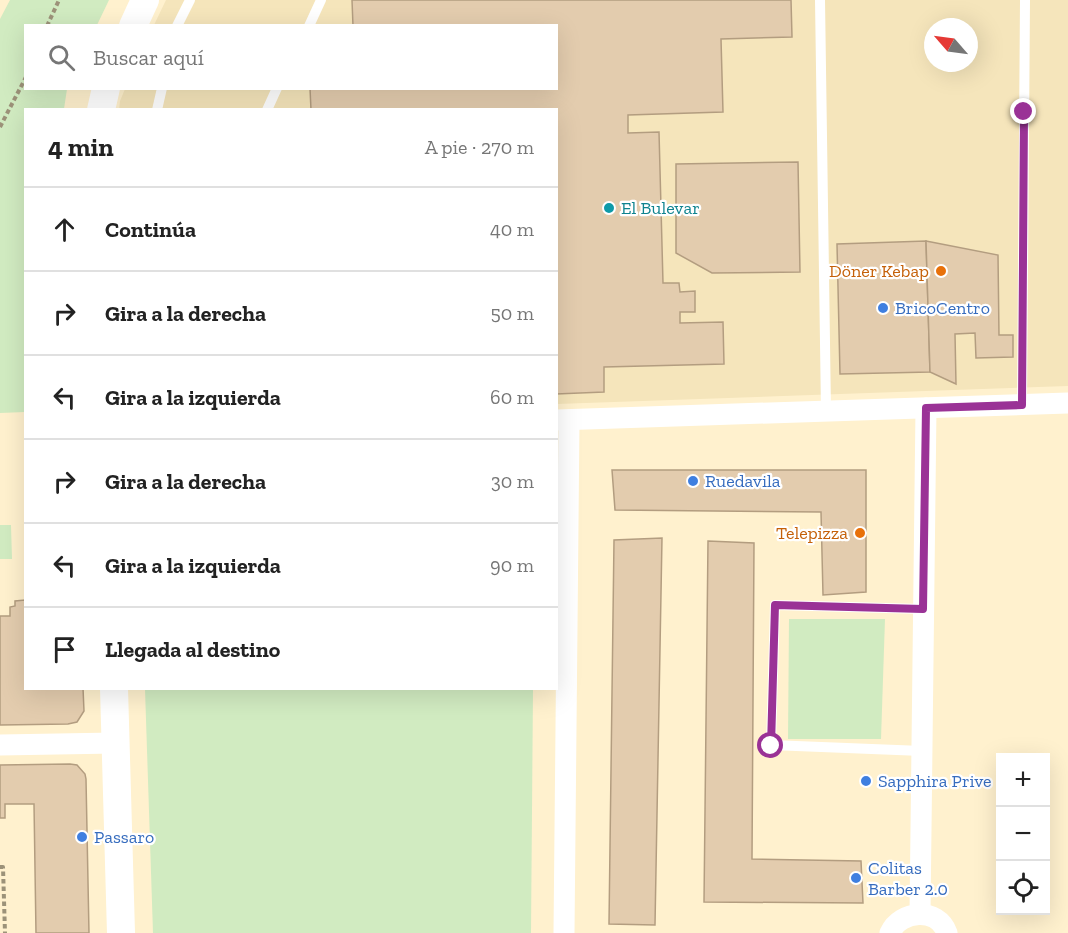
<!DOCTYPE html>
<html lang="es">
<meta charset="utf-8">
<style>
:root{--surface:#fff;--page:#f2f2f2;--text:#222;--muted:#767676;--line:#e0e0e0}
body{margin:0;font-family:"Zilla Slab",serif;background:var(--page);color:var(--text)}
.controls{position:absolute;right:18px;bottom:18px;display:grid;overflow:hidden;border-radius:0px;box-shadow:0 6px 24px #0002}
.controls button{width:54px;height:54px;display:grid;place-items:center;padding:0;border:0;border-bottom:2px solid var(--line);background:var(--surface);color:var(--text);font:30px sans-serif}
.compass{position:absolute;left:924px;top:18px;width:54px;height:54px;border-radius:50%;background:var(--surface);box-shadow:0 6px 24px #0002;rotate:298deg}
.stop{position:absolute;width:18px;height:18px;margin:-14px;border:4px solid #9a3296;border-radius:50%;background:#fff}
.stop.end{background:#9a3296;border-color:#fff;box-shadow:0 2px 6px #0008}
.list{margin:0;padding:0;list-style:none}
h2{display:flex;justify-content:space-between;align-items:center;height:78px;margin:0;padding:0 24px;font-size:26px}
h2 small{font-size:20px;font-weight:400;color:var(--muted)}
.list li{display:grid;grid-template-columns:39px 1fr auto;gap:18px;align-items:center;box-sizing:border-box;height:84px;padding:0 24px;border-top:2px solid var(--line)}
.list b{display:block;font-size:22px;white-space:nowrap}
.list em{font-size:20px;font-style:normal;color:var(--muted)}
.icon{flex:none;width:33px;height:33px;fill:none;stroke:currentColor;stroke-width:2;stroke-linecap:round;stroke-linejoin:round}
.map{position:relative;flex:none;width:1068px;height:933px;overflow:hidden}
.search{position:absolute;background:var(--surface);box-shadow:0 6px 24px #0002;left:24px;top:24px;width:534px;height:66px;display:flex;align-items:center;gap:15px;box-sizing:border-box;padding:0 21px;border-radius:0px;color:var(--muted);font-size:22px}
.panel{position:absolute;background:var(--surface);box-shadow:0 6px 24px #0002;left:24px;top:108px;width:534px;height:582px;border-radius:0px}
.map>svg:first-child{display:block}
</style>
<div class="map">
<svg width="1068" height="933" viewBox="0 0 1068 933">
<rect width="100%" height="100%" fill="#fff1ce"/>
<path fill="#f5e5bb" fill-rule="evenodd" d="M166,0H1068V386L557,404L556,110H119L120,101L125,89L556,88V26L154,25ZM933,27H969V63H933Z"/>
<g fill="#d1ebc1">
<polygon points="10,0 109,0 97,25 26,26 26,88 67,89 64,109 26,110 25,412 0,413 0,19"/>
<polygon points="0,525 11,525 12,559 0,559"/>
<polygon points="789,619 885,619 881,739 788,739"/>
<polygon points="145,689 533,689 531,933 153,933"/>
</g>
<g fill="#e3ccae" stroke="#b39d80" stroke-width="1.5">
<polygon points="352,0 791,0 792,37 721,39 723,112 628,115 628,133 659,132 663,283 679,283 680,292 695,291 695,312 680,312 680,323 723,322 724,364 604,367 604,392 556,394 556,110 311,110 310,88 556,88 556,26 353,26"/>
<polygon points="798,162 800,272 712,273 676,253 676,164"/>
<polygon points="926,241 930,372 840,374 837,244"/>
<polygon points="926,241 998,255 999,335 1013,335 1013,357 976,358 975,333 955,334 956,384 930,372"/>
<polygon points="612,470 866,470 866,592 823,595 821,512 615,510"/>
<polygon points="662,538 655,925 609,924 614,540"/>
<polygon points="708,541 754,543 752,859 861,861 863,903 704,902"/>
<polygon points="25,600 26,688 83,688 84,711 77,722 68,724 0,725 0,616 10,616 10,607 15,606 15,601"/>
<polygon points="70,764 77,765 85,774 86,779 89,933 36,933 34,804 5,804 5,818 0,818 0,765"/>
</g>
<g fill="none" stroke-linecap="round" stroke-linejoin="round">
<g stroke="#9c9279" stroke-width="4" stroke-dasharray="4.5 3" stroke-linecap="butt">
<polyline points="47,26 59,0"/>
<polyline points="0,127 26,77"/>
<polyline points="0,867 3,867 5,933"/>
</g>
<g stroke="#fff" stroke-width="10">
<polyline points="820,0 826,411"/>
<polyline points="177,26 190,0"/>
<polyline points="309,26 321,0"/>
<polyline points="157,110 162,88"/>
<polyline points="267,110 277,88"/>
<polyline points="1022,405 1025,0"/>
<polyline points="922,751 771,745 775,605 923,609"/>
</g>
<g stroke="#fff" stroke-width="21">
<polyline points="557,420 1068,403"/>
<polyline points="0,745 115,743"/>
<polyline points="920,914 926,408"/>
<polyline points="564,933 569,420"/>
<path d="M890,933C900,910 938,907 947,933"/>
</g>
<g stroke="#fff" stroke-width="28">
<polyline points="133,26 145,0"/>
<polyline points="101,110 106,88"/>
<polyline points="114,688 121,933"/>
</g>
</g>
<g fill="none" stroke-linecap="round" stroke-linejoin="round">
<polyline stroke="#9a3296" stroke-width="8" points="771,746 775,605 923,609 926,408 1022,405 1024,112"/>
</g>
<circle fill="#0f9aa8" stroke="#fff" stroke-width="2" cx="609" cy="208" r="6"/>
<g fill="#e8710a" stroke="#fff" stroke-width="2">
<circle cx="941" cy="271" r="6"/>
<circle cx="860" cy="533" r="6"/>
</g>
<g fill="#3f7fe0" stroke="#fff" stroke-width="2">
<circle cx="883" cy="308" r="6"/>
<circle cx="693" cy="481" r="6"/>
<circle cx="866" cy="781" r="6"/>
<circle cx="82" cy="837" r="6"/>
<circle cx="856" cy="878" r="6"/>
</g>
<g text-anchor="middle" stroke-width="4.5" stroke-linejoin="round" paint-order="stroke">
<g font-size="18" fill="#0d838f" stroke="#fff" text-anchor="start">
<text x="621" y="214">El Bulevar</text>
</g>
<g font-size="18" fill="#c56008" stroke="#fff" text-anchor="end">
<text x="929" y="277">Döner Kebap</text>
<text x="848" y="539">Telepizza</text>
</g>
<g font-size="18" fill="#366cbe" stroke="#fff" text-anchor="start">
<text x="895" y="314">BricoCentro</text>
<text x="705" y="487">Ruedavila</text>
<text x="878" y="787">Sapphira Prive</text>
<text x="94" y="843">Passaro</text>
<text x="868" y="874">Colitas<tspan x="868" dy="21">Barber 2.0</tspan></text>
</g>
</g>
</svg>
<div class="controls">
<button>+</button>
<button>−</button>
<button><svg class="icon" aria-label="locate" viewBox="0 0 24 24"><circle cx="12" cy="12" r="6"/><path d="M12 2v4M12 18v4M2 12h4M18 12h4"/></svg></button>
</div>
<svg class="compass" viewBox="-18 -18 36 36"><path d="M0-13l5 13h-10z" fill="#e53935"/><path d="M0 13l5-13h-10z" fill="#767676"/></svg>
<div class="stop" style="left:771px;top:746px"></div>
<div class="stop end" style="left:1024px;top:112px"></div>
<div class="search"><svg class="icon" aria-label="search" viewBox="0 0 24 24"><circle cx="10" cy="10" r="6"/><path d="M15 15l6 6"/></svg>Buscar aquí</div>
<section class="panel">
<h2>4 min<small>A pie · 270 m</small></h2>
<ul class="list">
<li><svg class="icon" aria-label="ahead" viewBox="0 0 24 24"><path d="M12 20V5M6 11l6-6 6 6"/></svg><div><b>Continúa</b></div><em>40 m</em></li>
<li><svg class="icon" aria-label="right" viewBox="0 0 24 24"><path d="M7 20v-9h11M14 6l5 5-5 5"/></svg><div><b>Gira a la derecha</b></div><em>50 m</em></li>
<li><svg class="icon" aria-label="left" viewBox="0 0 24 24"><path d="M17 20v-9H6M10 6l-5 5 5 5"/></svg><div><b>Gira a la izquierda</b></div><em>60 m</em></li>
<li><svg class="icon" aria-label="right" viewBox="0 0 24 24"><path d="M7 20v-9h11M14 6l5 5-5 5"/></svg><div><b>Gira a la derecha</b></div><em>30 m</em></li>
<li><svg class="icon" aria-label="left" viewBox="0 0 24 24"><path d="M17 20v-9H6M10 6l-5 5 5 5"/></svg><div><b>Gira a la izquierda</b></div><em>90 m</em></li>
<li><svg class="icon" aria-label="arrive" viewBox="0 0 24 24"><path d="M6 21V4h12l-3 4 3 4H6"/></svg><div><b>Llegada al destino</b></div></li>
</ul>
</section>
</div>
